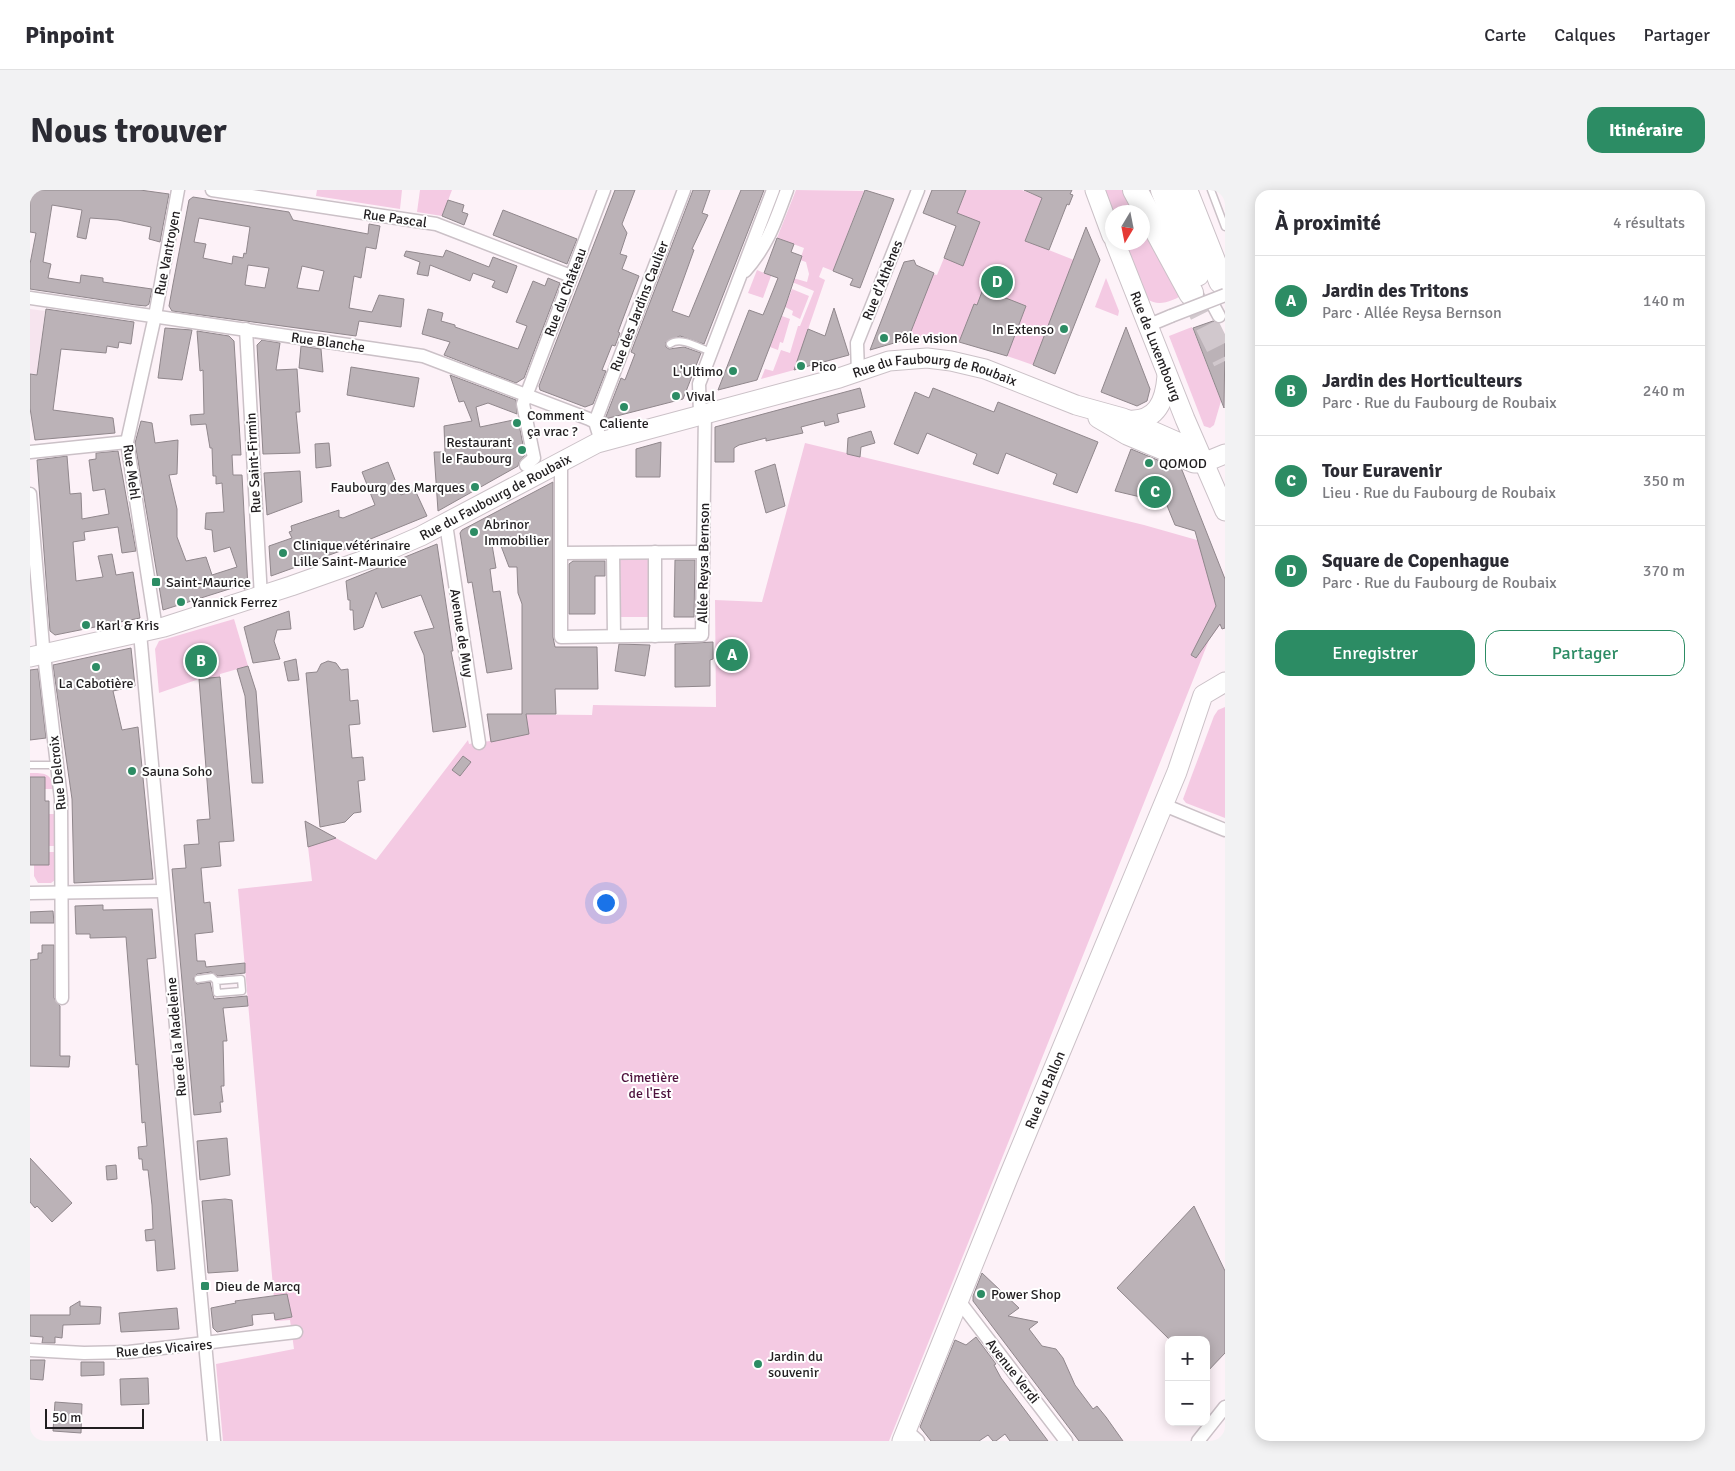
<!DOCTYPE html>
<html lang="fr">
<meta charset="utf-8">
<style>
:root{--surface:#fff;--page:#f2f2f3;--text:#2b2b33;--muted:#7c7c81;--line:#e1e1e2;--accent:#2c8c64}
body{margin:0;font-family:Signika,sans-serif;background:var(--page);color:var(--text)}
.controls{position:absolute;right:15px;bottom:15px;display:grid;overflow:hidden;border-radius:10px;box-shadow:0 2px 12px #0003}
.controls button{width:45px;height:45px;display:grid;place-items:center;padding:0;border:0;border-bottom:1px solid var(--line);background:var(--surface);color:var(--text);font:25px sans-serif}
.compass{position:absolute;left:1075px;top:15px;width:45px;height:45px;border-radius:50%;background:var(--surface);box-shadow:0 2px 12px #0003;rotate:190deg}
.scale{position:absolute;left:15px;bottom:12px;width:99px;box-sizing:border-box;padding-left:5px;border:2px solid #211e20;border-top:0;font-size:14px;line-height:18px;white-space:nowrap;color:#211e20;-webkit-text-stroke:4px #fff;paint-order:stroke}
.you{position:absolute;left:575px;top:712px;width:18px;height:18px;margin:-12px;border:4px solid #fff;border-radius:50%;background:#1a73e8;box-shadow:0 0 0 8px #1a73e833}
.badge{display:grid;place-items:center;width:32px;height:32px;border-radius:50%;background:var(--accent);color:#fff;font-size:16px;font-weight:700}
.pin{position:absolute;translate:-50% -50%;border:2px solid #fff;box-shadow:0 1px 5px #0006}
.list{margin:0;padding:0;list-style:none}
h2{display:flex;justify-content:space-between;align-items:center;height:65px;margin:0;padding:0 20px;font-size:21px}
h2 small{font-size:16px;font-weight:400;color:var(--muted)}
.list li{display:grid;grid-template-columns:32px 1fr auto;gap:15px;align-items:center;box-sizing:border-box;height:90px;padding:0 20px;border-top:1px solid var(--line)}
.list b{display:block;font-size:19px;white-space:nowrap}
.list p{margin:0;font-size:16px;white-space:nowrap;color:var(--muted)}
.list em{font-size:16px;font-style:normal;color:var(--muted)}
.actions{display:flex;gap:10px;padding:15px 20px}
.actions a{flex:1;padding:11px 0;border:1px solid var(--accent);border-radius:15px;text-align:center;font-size:18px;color:var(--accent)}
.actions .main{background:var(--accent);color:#fff}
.map{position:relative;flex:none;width:1195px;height:1251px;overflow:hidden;border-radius:15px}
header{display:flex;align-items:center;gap:30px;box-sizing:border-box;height:70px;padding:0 25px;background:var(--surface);border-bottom:1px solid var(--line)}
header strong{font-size:24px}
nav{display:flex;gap:28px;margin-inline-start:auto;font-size:18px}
.intro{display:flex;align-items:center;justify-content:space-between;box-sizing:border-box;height:120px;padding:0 30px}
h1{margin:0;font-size:35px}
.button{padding:12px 22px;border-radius:15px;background:var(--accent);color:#fff;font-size:18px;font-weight:700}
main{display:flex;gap:30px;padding:0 30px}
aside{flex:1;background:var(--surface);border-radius:15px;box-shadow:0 2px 12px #0003}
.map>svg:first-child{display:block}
</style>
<header>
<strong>Pinpoint</strong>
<nav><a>Carte</a><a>Calques</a><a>Partager</a></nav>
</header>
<div class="intro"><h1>Nous trouver</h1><a class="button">Itinéraire</a></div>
<main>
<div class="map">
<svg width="1195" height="1251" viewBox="0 0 1195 1251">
<rect width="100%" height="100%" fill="#fdf2f8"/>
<polygon fill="#f6e4ee" points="0,119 15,121 3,218 0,218"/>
<g fill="#f4cae3">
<polygon points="287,0 372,0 370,19 286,6"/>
<polygon points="390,0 422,0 412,26 387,22"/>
<polygon points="766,0 834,1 803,81 793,77 789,87 795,90 764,180 731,189 735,179 743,181 751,160 760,163 768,136 770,136 784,101 762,92 763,88 777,92 779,84 776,72 770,70 774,58 747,48"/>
<polygon points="936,0 992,0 1012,8 996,51 1044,70 1003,175 977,166 996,116 953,100 947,115 944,114 929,152 899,147 878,149 903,84 907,85 914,68 933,75 927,23"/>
<polygon points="1070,0 1098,0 1110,22 1082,22"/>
<path d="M1113,27L1156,104C1142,110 1130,118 1117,109L1091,53L1112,52Z"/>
<polygon points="727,80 741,86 733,108 718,103"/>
<polygon points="1076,88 1089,121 1088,126 1065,117"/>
<polygon points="762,99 779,106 770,129 762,125 763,121 755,117"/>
<polygon points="752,126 760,129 753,153 750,152 748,160 740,157"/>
<polygon points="1162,137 1191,211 1184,235 1180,238 1174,236 1139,146"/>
<polygon points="775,253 1114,335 1181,354 1195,389 1195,428 1179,450 859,1251 193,1251 186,1174 264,1159 260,1130 246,1131 208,699 282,691 275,631 346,670 438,550 439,554 460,551 457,524 562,525 563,515 686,517 685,410 732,412"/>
<polygon points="578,365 630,365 631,427 579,427"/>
<polygon points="204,429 218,476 190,484 190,487 169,489 129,503 125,459 129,451"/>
<polygon points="1195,517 1195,628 1156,613 1153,609 1184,526 1188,520"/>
<path d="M0,583C14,583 22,583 24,599H15V587H0Z"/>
<polygon points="19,624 26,624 27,656 19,656"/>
<polygon points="19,662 27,662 25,690 21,693 8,693 4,686 4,675 19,675"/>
</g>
<g fill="#bbb2b7" stroke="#90878c" fill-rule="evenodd">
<polygon points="0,0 110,0 139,4 130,52 119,49 121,37 88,30 60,28 56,49 47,47 52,20 22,15 13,72 21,74 18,88 50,93 51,85 73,88 73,92 122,99 119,114 116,116 106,115 0,99 0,74 6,43 0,42"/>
<polygon points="585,0 605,0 592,34 597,43 590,64 597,66 592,79 609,86 588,142 590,143 585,156 582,155 572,180 576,181 563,214 555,217 510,200 509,196"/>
<polygon points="663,0 680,0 672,23 678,25 662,59 664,60 642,121 659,127 711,0 734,0 674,154 650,146 636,152 636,157 639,159 654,157 671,163 653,209 575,229 591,188 595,190 605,164 601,162"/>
<polygon points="835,0 864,9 830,98 820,95 823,89 803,81"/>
<polygon points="902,0 936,0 927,23 950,32 933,76 914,68 926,36 893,23"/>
<polygon points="994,0 1042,0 1040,4 1043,5 1039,15 1037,14 1019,60 995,51 1012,8"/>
<path d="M163,7L259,22L263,30L338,44L339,34L350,36L346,59L336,57L331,88L324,86L319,118L342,122L349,105L374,109L371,137L329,131L326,146L142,121L139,116L143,94L159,10ZM169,28L220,37L216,64L214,63L213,68L203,66L202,74L173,68L176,54L164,52ZM218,75L239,78L235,98L215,95ZM272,76L294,81L289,101L267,98Z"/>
<polygon points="418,10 434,15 432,22 438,24 434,35 412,26"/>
<polygon points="473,20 547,49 537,74 463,45"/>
<polygon points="1056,37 1070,70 1025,184 1003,175"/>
<polygon points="747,48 764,54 761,62 772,66 755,117 727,190 688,200 719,120 733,125 738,113 748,88 734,83"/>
<polygon points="416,60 459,77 463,67 487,76 477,103 462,97 465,91 443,83 440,91 400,75 398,86 387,84 390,72 374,66 376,61 413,67"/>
<polygon points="884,70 886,75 904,83 878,149 840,160 874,72"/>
<polygon points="518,88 530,93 494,188 486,193 414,165 420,152 392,144 398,119 413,123 411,131 425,135 425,137 488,159 497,136 486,132 503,91 515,96"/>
<polygon points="953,99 996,116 977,166 929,152 944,114 947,115"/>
<polygon points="804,118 819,165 764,180 778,139 795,146"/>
<polygon points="16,119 104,132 101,154 89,152 88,158 77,156 76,163 31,159 23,220 83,228 85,243 5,250 0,218 0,184 7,185"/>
<polygon points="1183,131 1188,134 1195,151 1194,218 1163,138"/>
<polygon points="1096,137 1120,199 1117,211 1107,216 1071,202"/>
<polygon points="135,138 162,140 152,190 128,188"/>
<polygon points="167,141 199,146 204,151 211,265 202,265 203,285 212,285 218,398 214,399 212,395 133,420 105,253 111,231 122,233 125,253 148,250 147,284 139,285 147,319 147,347 156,371 176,367 182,385 207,377 200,357 184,362 182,340 175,339 176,323 194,322 192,293 186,294 186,286 183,286 182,258 180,258 176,234 161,235 160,225 174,224 173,180 170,181"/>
<polygon points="232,150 250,153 246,180 267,179 270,222 266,222 270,263 233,264 227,155"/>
<polygon points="271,156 291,159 293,182 269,178"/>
<polygon points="321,177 389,188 384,217 317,205"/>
<polygon points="420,185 486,210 487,224 458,213 446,217 450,237 488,229 495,265 489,272 488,276 408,321 404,262 415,262 414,236 442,231 434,211 429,212"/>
<polygon points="830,198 835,217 807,224 809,232 795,236 794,231 771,237 773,243 736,251 736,248 709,255 704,258 704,272 685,272 685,237"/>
<polygon points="903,198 964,222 968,212 1068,252 1047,303 1023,294 1027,284 976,263 968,284 943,274 947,264 897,243 888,264 864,254 885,202 899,208"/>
<polygon points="841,241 845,253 831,257 830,267 817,264 818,248"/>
<polygon points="631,252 630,287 606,287 606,259"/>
<polygon points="299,253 301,276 286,278 285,254"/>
<polygon points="1101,259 1152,280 1195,389 1195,438 1192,439 1190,434 1166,468 1161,465 1186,416 1165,341 1145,335 1136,313 1085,301"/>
<polygon points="88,261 106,361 92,363 88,337 54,342 55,350 43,352 46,391 73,387 68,366 82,364 86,385 103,382 110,428 25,445 20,441 7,270 37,266 40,304 51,303 52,329 79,324 75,299 63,301 59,270 66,269 66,263"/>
<polygon points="358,272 371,305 385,300 397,326 316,359 241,386 239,356 262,348 259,342 262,341 261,336 309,320 309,327 313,328 345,315 332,282"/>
<polygon points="745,274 755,316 736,323 725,281"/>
<polygon points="270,281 272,312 237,325 234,283"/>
<polygon points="523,292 523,447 525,457 567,457 568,499 525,499 526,524 496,524 499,544 461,552 457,524 492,524 492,414 488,403 487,377 479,377 468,348 461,349 466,378 460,379 463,402 470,401 482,479 457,483 442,392 438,393 430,343 432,340"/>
<polygon points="407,354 423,461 421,461 436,537 403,542 394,465 384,442 404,438 391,405 352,418 346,402 333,437 324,440 323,420 320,420 320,410 318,410 316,391"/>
<polygon points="645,370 665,370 664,427 644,427"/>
<polygon points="543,371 575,371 575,386 565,386 565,424 539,424 539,374"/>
<polygon points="259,421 261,439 247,440 244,451 250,469 223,473 214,437"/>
<polygon points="683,452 683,469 680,470 680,496 645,497 645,454"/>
<polygon points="589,454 620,455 615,486 585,481"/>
<polygon points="101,458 105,496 83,501 92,540 108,537 123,689 44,693 42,609 23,475"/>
<polygon points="266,469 269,490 258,491 254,472"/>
<polygon points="298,471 306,473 311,480 318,479 320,511 328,510 330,534 319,535 322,568 333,567 335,590 328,591 331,622 324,623 315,632 290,637 276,483 287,482 291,474"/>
<polygon points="218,476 226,501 233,593 222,593 215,506 207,479"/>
<polygon points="8,479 16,548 0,550 0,480"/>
<polygon points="190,487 204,651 189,652 191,676 171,678 174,713 180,712 183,742 165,744 167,771 175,771 176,777 215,773 215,783 188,786 181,782 167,784 163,789 167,794 180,792 184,809 217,806 218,816 193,818 197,851 193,851 194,891 194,896 191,896 193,912 190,912 191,922 164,925 142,679 156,678 154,655 169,654 167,630 180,629 169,489"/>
<polygon points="433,566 441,572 430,586 422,580"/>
<polygon points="0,587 15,587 15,611 19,611 19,675 0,675"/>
<polygon points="275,631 306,648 278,657"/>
<polygon points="73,715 73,720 122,719 126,768 117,769 145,1079 127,1081 125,1050 116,1051 115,1040 123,1039 122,1015 118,980 113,980 112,969 109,969 108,957 117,956 115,932 112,933 108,874 106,875 96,747 60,748 60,744 46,744 45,716"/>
<polygon points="23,721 24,733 0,733 0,722"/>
<polygon points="12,755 24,755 24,808 30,816 30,866 40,866 39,877 0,876 0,770 8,769 8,763 12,763"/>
<polygon points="197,948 200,985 170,990 167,951"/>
<polygon points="0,968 42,1013 22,1032 7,1016 5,1018 0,1012"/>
<polygon points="86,975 87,989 77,990 76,976"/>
<polygon points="195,1009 202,1010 208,1081 178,1083 172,1011"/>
<polygon points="1164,1016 1195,1081 1195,1163 1176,1183 1176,1150 1140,1150 1087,1098"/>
<polygon points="952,1083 989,1118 978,1126 1008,1132 999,1139 1012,1156 1026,1159 1033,1168 1045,1195 1063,1219 1067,1216 1076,1227 1093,1251 1049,1251 943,1111 943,1106"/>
<polygon points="257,1104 262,1127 245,1130 244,1123 222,1125 223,1135 187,1142 183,1138 181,1118 206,1113 205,1111"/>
<polygon points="50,1111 50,1116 71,1117 70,1134 33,1135 32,1148 25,1147 25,1153 12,1153 13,1147 0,1146 0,1125 40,1125 40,1117"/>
<polygon points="147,1118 149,1139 91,1142 89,1123"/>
<polygon points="946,1147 966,1174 964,1175 971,1188 1018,1251 980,1251 975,1244 966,1251 963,1251 958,1245 949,1251 901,1251 890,1237 925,1150 936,1155"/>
<polygon points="0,1170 15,1170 13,1190 0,1189"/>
<polygon points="51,1172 74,1172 74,1185 51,1186"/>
<polygon points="118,1188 119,1214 91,1215 90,1189"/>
<polygon points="25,1212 52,1214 51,1243 23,1241"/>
</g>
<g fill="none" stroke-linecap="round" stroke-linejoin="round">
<polyline stroke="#d1c8cd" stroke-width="24" stroke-dasharray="24 12" stroke-linecap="butt" points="1161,103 1195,171"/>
<defs>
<g id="lane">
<polyline points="1181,0 1195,37"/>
<path d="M640,154C651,146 669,158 681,162"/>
<polyline points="0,575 27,575"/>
<polyline points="168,789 182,787 186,791 211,789 212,801 187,803 186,791"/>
</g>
<g id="street">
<polyline points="182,0 406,34 541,86"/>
<path d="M715,81C738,55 745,32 757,0"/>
<polyline points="0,108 393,166 559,229 565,232 571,251"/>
<polyline points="1181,111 1189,126"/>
<polyline points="1117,136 1141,126"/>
<polyline points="216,139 231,407"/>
<polyline points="828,182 827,153 888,0"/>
<polyline points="670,224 669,194 743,0"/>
<polyline points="565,232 654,0"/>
<polyline points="0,262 97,252"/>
<polyline points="531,271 531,447 672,445 675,222"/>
<polyline points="496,275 504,268 493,214 574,0"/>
<polyline points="0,304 13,456 31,609 32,808"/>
<polyline points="416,334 449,553"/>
<polyline points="531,363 673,362"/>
<polyline points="583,363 584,446"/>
<polyline points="126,439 97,252 125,126 148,0"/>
<polyline points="110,443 184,1251"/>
<polyline points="625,446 625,362"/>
<polyline points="1134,615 1195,640"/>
<polyline points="0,703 133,701"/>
<polyline points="929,1111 1036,1251"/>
<polyline points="0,1160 54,1163 99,1162 266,1142"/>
<polyline points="876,1240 888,1251"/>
<polyline points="1168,1251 1195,1217"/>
</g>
<g id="secondary">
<polyline points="1065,0 1082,46"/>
<path id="s1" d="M1085,52L1155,229L1195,321"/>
<polyline points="1068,228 1097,245 1164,273 1173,273 1195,264"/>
<path d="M1098,230C1127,232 1135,211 1137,186"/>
<path id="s2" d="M0,467L134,437L261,396L343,367L391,346L567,253L809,188L859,171L897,168L921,171L955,179L1046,215L1093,228L1168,261"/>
<path id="s3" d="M872,1251L978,988L1147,582L1173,505L1195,492"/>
</g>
<g id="highway">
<polyline points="1105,0 1161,103"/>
<polyline points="1133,0 1167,84"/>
<polyline points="1155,0 1191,91"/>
</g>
</defs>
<use href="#lane" stroke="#cbc1c7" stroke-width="9"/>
<use href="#street" stroke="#cbc1c7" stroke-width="15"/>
<use href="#secondary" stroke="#cbc1c7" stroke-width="21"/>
<use href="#highway" stroke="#cbc1c7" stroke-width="26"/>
<use href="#lane" stroke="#fff" stroke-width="6"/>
<use href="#street" stroke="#fff" stroke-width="12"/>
<use href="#secondary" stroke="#fff" stroke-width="19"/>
<use href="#highway" stroke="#fff" stroke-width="24"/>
<defs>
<polyline id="street-bridge" points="1141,126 1195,105"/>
</defs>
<use href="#street-bridge" stroke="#cbc1c7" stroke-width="15" stroke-linecap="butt"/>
<use href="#street-bridge" stroke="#fff" stroke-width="12"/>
</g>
<g fill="#2c8c64" stroke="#fff" stroke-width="2">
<circle cx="1034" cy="139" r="5"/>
<circle cx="854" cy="148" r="5"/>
<circle cx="771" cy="176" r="5"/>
<circle cx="703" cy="181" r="5"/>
<circle cx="646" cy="206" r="5"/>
<circle cx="594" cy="217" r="5"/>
<circle cx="487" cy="233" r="5"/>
<circle cx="492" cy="260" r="5"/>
<circle cx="1119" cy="273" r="5"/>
<circle cx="445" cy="297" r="5"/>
<circle cx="444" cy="342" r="5"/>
<circle cx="253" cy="363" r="5"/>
<rect x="121" y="387" width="10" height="10" rx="2.5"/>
<circle cx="151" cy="412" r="5"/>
<circle cx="56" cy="435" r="5"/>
<circle cx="66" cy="477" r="5"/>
<circle cx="102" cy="581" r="5"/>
<rect x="170" y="1091" width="10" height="10" rx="2.5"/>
<circle cx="951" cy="1104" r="5"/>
<circle cx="728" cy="1174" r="5"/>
</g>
<g text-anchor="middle" stroke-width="4" stroke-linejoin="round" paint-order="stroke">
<g font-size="14" fill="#211e20" stroke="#fff">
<text transform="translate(365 28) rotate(8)" y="5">Rue Pascal</text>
<text transform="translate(137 63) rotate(-79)" y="5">Rue Vantroyen</text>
<text transform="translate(852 90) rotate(-68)" y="5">Rue d'Athènes</text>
<text transform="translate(535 102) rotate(-69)" y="5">Rue du Château</text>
<text transform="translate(609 116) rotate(-69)" y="5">Rue des Jardins Caulier</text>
<text transform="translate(298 152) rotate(8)" y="5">Rue Blanche</text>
<text dy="5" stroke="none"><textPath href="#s1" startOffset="112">Rue de Luxembourg</textPath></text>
<text dy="5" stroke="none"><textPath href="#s2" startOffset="959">Rue du Faubourg de Roubaix</textPath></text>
<text transform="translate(223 273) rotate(-93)" y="5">Rue Saint-Firmin</text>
<text transform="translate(102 282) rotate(82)" y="5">Rue Mehl</text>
<text dy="5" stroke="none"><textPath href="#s2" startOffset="494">Rue du Faubourg de Roubaix</textPath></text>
<text transform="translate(673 373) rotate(-89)" y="5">Allée Reysa Bernson</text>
<text transform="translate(432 443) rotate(81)" y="5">Avenue de Muy</text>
<text transform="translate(27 583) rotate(-96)" y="5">Rue Delcroix</text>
<text transform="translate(146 847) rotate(-95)" y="5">Rue de la Madeleine</text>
<text dy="5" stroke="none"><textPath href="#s3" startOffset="379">Rue du Ballon</textPath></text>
<text transform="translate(134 1158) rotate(-5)" y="5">Rue des Vicaires</text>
<text transform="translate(983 1181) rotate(52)" y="5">Avenue Verdi</text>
</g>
<g font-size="14" fill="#211e20" stroke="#fff" text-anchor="start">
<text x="1024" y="144" text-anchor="end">In Extenso</text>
<text x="864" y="153">Pôle vision</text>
<text x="781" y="181">Pico</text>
<text x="693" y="186" text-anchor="end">L'Ultimo</text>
<text x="656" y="211">Vival</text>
<text x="497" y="230">Comment<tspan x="497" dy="16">ça vrac ?</tspan></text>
<text x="594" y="238" text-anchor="middle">Caliente</text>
<text x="482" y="257" text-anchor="end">Restaurant<tspan x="482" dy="16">le Faubourg</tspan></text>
<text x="1129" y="278">QOMOD</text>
<text x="435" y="302" text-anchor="end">Faubourg des Marques</text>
<text x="454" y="339">Abrinor<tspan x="454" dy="16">Immobilier</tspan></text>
<text x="263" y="360">Clinique vétérinaire<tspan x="263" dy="16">Lille Saint-Maurice</tspan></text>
<text x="136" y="397">Saint-Maurice</text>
<text x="161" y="417">Yannick Ferrez</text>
<text x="66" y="440">Karl &amp; Kris</text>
<text x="66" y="498" text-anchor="middle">La Cabotière</text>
<text x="112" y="586">Sauna Soho</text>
<text x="185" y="1101">Dieu de Marcq</text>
<text x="961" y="1109">Power Shop</text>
<text x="738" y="1171">Jardin du<tspan x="738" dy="16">souvenir</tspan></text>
</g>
<g font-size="14" fill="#4d113c" stroke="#fff">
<text x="620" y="892">Cimetière<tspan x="620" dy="16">de l'Est</tspan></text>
</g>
</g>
</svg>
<div class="controls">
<button>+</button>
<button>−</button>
</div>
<svg class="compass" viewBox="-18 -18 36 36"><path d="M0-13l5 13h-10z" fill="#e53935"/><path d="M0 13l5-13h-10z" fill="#7c7c81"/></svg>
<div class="scale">50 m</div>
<div class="you"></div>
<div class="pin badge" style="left:702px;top:465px">A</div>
<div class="pin badge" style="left:171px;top:471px">B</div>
<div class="pin badge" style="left:1125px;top:302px">C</div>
<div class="pin badge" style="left:967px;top:92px">D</div>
</div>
<aside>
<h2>À proximité<small>4 résultats</small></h2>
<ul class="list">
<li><span class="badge">A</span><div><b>Jardin des Tritons</b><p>Parc · Allée Reysa Bernson</p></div><em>140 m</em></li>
<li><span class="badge">B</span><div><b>Jardin des Horticulteurs</b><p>Parc · Rue du Faubourg de Roubaix</p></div><em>240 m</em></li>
<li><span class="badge">C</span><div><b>Tour Euravenir</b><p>Lieu · Rue du Faubourg de Roubaix</p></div><em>350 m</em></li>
<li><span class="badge">D</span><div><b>Square de Copenhague</b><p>Parc · Rue du Faubourg de Roubaix</p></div><em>370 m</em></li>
</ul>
<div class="actions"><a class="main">Enregistrer</a><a>Partager</a></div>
</aside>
</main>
